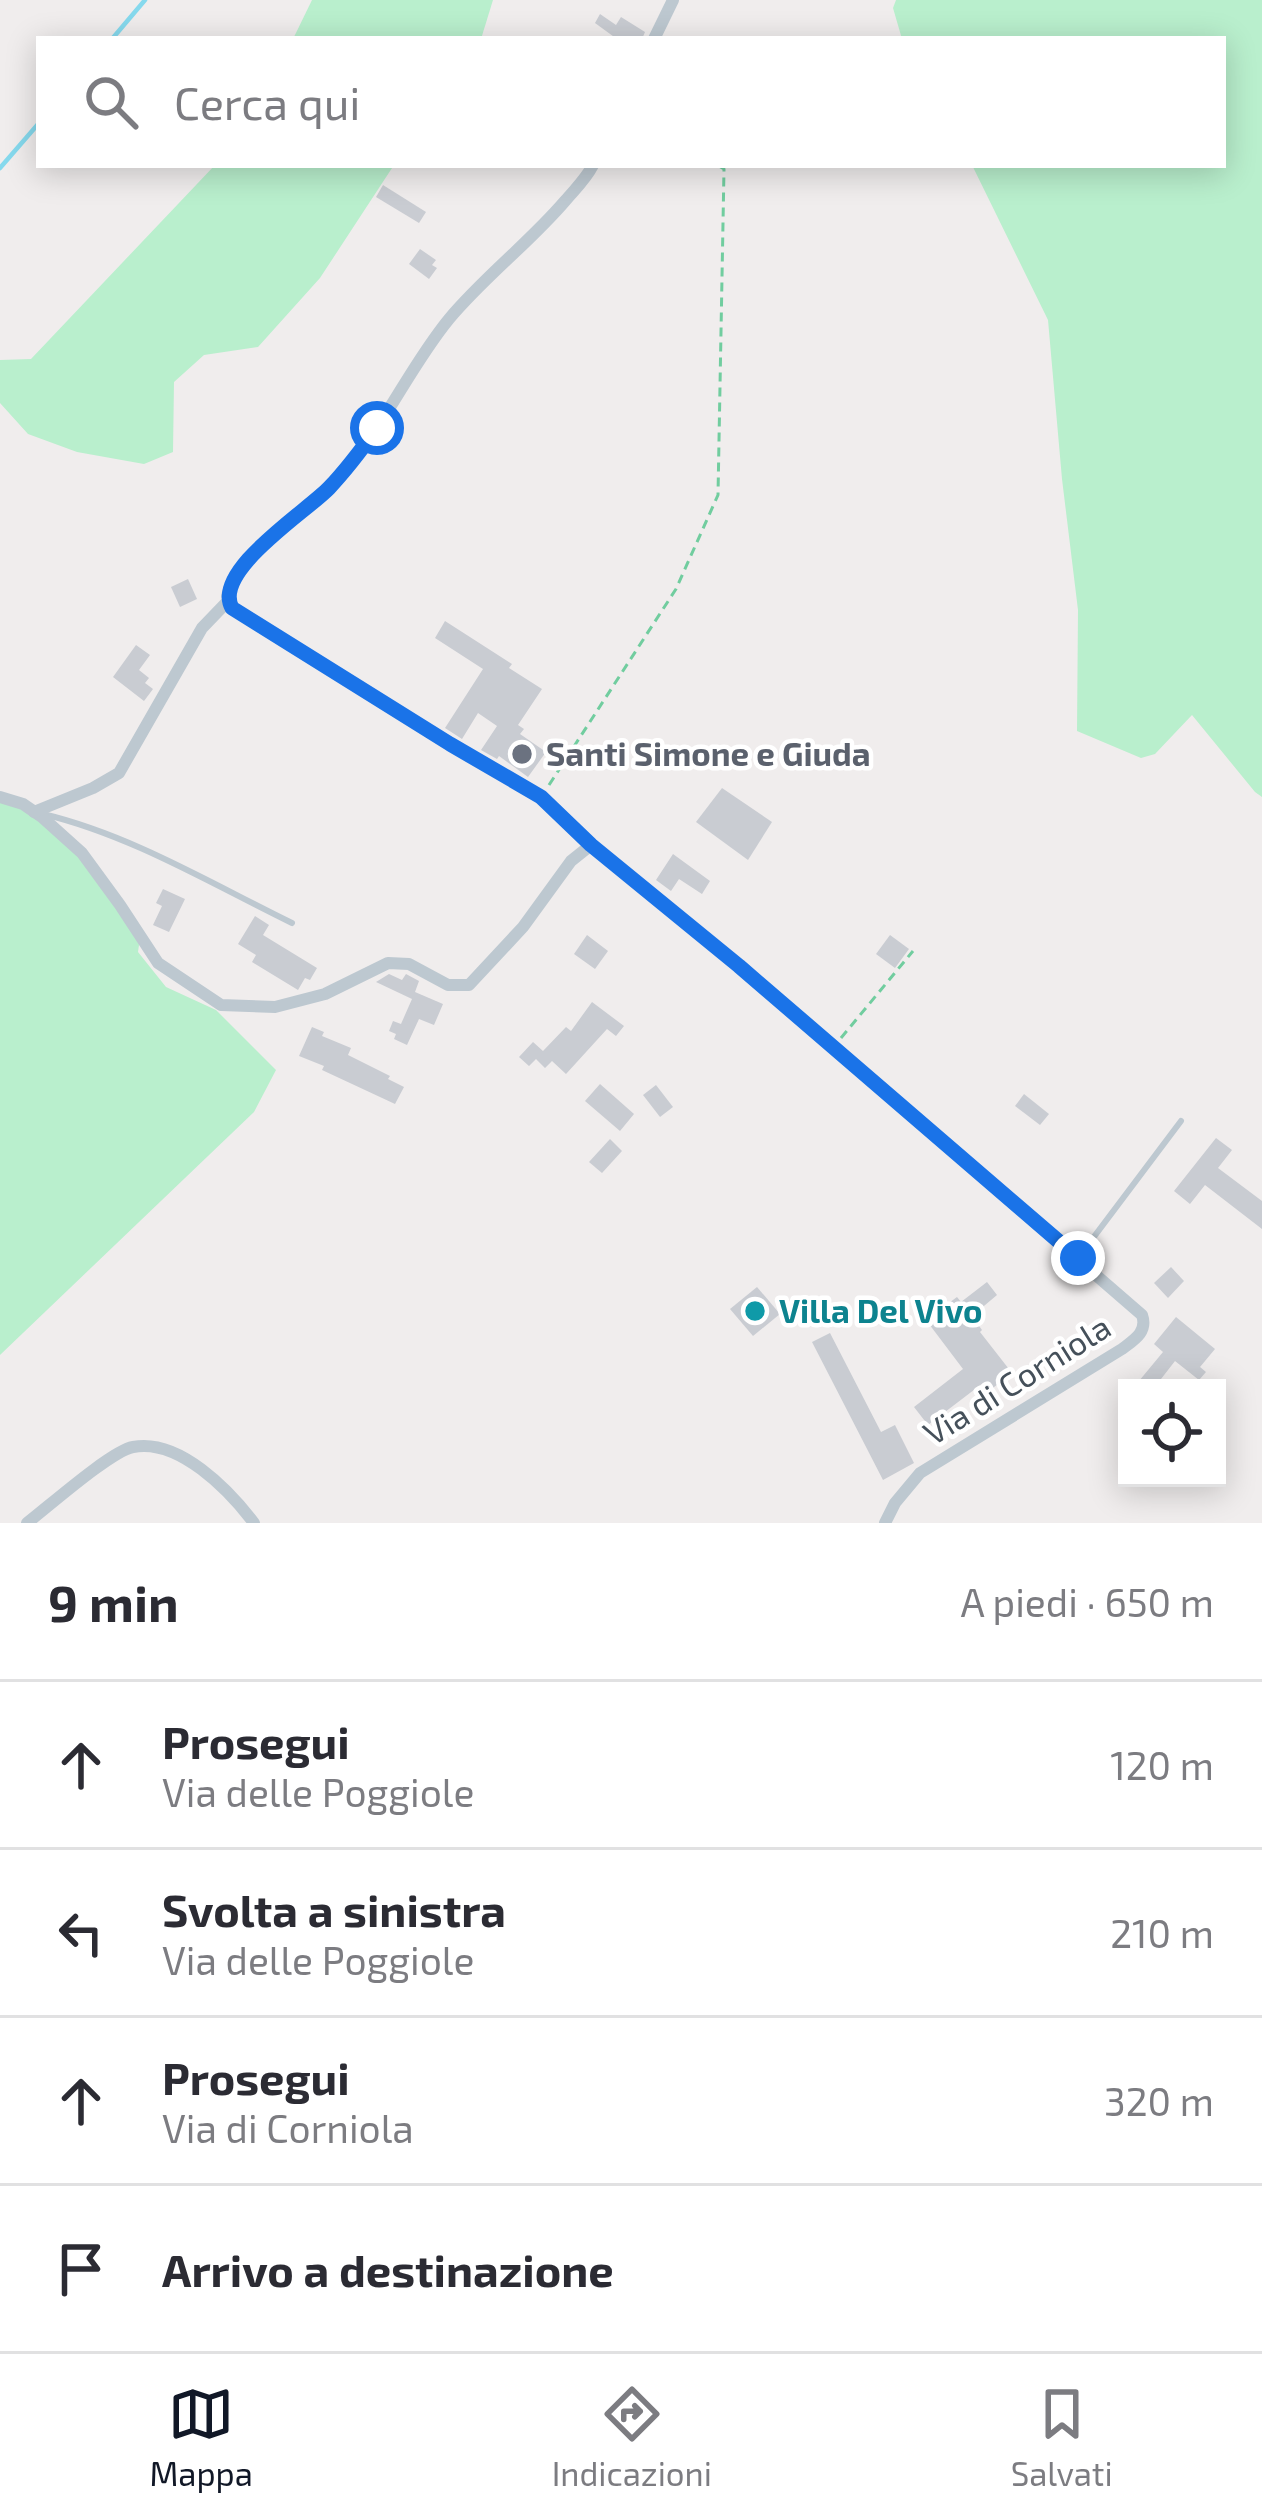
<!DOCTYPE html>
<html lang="it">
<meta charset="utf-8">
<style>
:root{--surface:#fff;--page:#f7f7f7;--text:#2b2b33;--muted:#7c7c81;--line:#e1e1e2;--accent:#111827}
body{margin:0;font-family:"Exo 2",sans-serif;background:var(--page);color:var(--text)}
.controls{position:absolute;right:36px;bottom:36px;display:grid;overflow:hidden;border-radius:0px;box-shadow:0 6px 30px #0003}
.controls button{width:108px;height:108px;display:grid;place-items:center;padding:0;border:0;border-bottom:3px solid var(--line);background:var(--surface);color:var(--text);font:60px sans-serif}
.stop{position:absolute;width:36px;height:36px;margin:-27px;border:9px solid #1a73e8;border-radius:50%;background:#fff}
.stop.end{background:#1a73e8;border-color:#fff;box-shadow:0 3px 12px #0008}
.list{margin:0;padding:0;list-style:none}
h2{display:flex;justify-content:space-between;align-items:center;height:156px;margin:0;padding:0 48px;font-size:51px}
h2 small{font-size:39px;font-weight:400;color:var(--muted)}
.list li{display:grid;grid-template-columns:78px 1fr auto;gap:36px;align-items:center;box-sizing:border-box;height:168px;padding:0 48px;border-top:3px solid var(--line)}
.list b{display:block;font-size:45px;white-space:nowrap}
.list p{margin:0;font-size:39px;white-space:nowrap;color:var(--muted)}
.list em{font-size:39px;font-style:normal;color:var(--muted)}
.icon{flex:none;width:66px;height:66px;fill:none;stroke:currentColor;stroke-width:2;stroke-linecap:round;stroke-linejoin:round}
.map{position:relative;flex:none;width:1262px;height:1523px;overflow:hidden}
.search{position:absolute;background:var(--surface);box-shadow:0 6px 30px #0003;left:36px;right:36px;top:36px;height:132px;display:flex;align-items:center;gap:30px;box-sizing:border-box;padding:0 42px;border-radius:0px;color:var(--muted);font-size:45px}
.sheet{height:828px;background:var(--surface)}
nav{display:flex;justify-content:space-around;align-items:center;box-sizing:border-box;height:168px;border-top:3px solid var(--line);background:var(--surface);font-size:33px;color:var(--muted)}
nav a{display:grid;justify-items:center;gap:6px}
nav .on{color:var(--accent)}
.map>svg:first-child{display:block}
</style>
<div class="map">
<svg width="1262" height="1523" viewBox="0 0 1262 1523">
<rect width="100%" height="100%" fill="#f0eded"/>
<g fill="#b9efcd">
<polygon points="312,0 493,0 481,39 293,39"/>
<polygon points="896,0 1262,0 1262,797 1255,792 1192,715 1155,754 1141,758 1077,731 1078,610 1062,479 1048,320 972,165 1223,165 1223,39 902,39 893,8"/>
<polygon points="215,165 394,165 320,278 258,347 204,355 174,382 173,452 144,464 77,452 28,434 0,403 0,360 31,359"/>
<polygon points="0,799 34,812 82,853 140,938 138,952 166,987 216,1010 276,1070 254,1112 0,1355"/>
</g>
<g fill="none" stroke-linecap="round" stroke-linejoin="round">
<g stroke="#86d9ed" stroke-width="4.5">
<polyline points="112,39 145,0"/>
<polyline points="0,168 39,123"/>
</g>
</g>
<g fill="#c9ccd2">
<polygon points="600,14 616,25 621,17 645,32 642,39 617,39 595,23"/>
<polygon points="383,185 426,212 419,223 376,197"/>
<polygon points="420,249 436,260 432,265 437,268 429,279 409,264"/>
<polygon points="188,579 197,599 180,607 171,587"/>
<polygon points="445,621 512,664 509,668 542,689 518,725 524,729 520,734 546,752 528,777 499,756 497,759 481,750 497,726 478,713 462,739 445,728 483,669 435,638"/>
<polygon points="136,645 150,655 139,670 149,678 145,683 153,689 144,701 113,677"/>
<polygon points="722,788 772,822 748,860 696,822"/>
<polygon points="673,854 710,881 702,894 679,879 671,891 656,880"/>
<polygon points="163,889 185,899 169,932 153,925 162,906 156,903"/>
<polygon points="255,916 269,925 263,935 317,968 310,980 305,978 298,990 252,962 256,955 238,944"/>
<polygon points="587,935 608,951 595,969 574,954"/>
<polygon points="890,935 909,949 895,968 876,954"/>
<polygon points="389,974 402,980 406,974 419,981 415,992 443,1004 434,1025 419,1019 407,1045 394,1039 396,1034 389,1031 393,1021 401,1024 412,999 376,982"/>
<polygon points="592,1002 624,1026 616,1036 607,1029 566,1074 552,1061 545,1068 536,1059 529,1066 519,1057 533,1042 543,1051 566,1027 571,1031"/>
<polygon points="312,1027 324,1032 322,1036 351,1048 348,1055 390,1076 388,1079 404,1087 395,1104 322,1070 324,1066 299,1056"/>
<polygon points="600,1084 634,1114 620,1131 585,1101"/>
<polygon points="656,1085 673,1107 660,1117 643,1095"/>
<polygon points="1024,1094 1049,1114 1040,1125 1015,1106"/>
<polygon points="1216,1138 1232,1150 1218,1168 1262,1201 1262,1229 1205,1185 1190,1204 1174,1191"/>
<polygon points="610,1139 622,1151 602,1173 589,1162"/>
<polygon points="1171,1267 1184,1281 1168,1298 1154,1283"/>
<polygon points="987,1282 997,1295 972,1316 982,1330 980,1332 1012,1373 989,1391 983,1383 928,1425 914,1407 963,1369 926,1320 957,1297 961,1302"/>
<polygon points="757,1287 780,1314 753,1336 730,1309"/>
<polygon points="1176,1317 1215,1349 1200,1367 1206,1372 1199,1380 1175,1361 1154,1388 1148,1388 1139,1381 1163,1352 1154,1344"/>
<polygon points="830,1333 881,1432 895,1425 914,1463 883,1480 812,1342"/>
</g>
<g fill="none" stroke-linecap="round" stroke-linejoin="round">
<g stroke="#71cd9f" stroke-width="3" stroke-dasharray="9 6" stroke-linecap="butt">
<polyline points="549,785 676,589 718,495 724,169 717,165"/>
<polyline points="841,1038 913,951"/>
</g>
<g stroke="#bdc8d0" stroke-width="6">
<path d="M43,814C131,835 212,884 292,923"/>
<polyline points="1078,1258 1181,1121"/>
</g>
<g stroke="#bdc8d0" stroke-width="12">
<polyline points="654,39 673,0"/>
<path d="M0,797L23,804L42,817L82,853L120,905L158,963L221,1005L275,1007L325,994L388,963L409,964L448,985H469L523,927L571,861L591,845L739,966L1142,1315C1148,1332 1134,1340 1122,1349L920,1473L895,1503L885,1523"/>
<polyline points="34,812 93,788 119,773 202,628 228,601"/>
<path d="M591,845L541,797L450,744L245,617L232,608L227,596C239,551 307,512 339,477C383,430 408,369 449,319C484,277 529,243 565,201C575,189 586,179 593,165"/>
<path d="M27,1523C48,1507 111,1451 133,1447C179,1438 229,1490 254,1523"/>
</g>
</g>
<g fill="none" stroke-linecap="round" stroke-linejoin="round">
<path stroke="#1a73e8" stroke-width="15" d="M377,428C362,449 347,469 329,488C306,512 212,571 232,608L450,744L541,797L591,845L739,966L1078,1258"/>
</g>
<circle fill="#6b7280" stroke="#fff" stroke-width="4.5" cx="522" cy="754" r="12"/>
<circle fill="#0f9aa8" stroke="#fff" stroke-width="4.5" cx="755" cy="1311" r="12"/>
<g text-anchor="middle" stroke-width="9" stroke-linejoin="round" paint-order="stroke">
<g font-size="33" font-weight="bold" fill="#5b616d" stroke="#fff" text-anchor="start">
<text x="546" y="766">Santi Simone e Giuda</text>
</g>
<g font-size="33" font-weight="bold" fill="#0d838f" stroke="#fff" text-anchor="start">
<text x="779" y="1323">Villa Del Vivo</text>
</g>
<g font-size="33" fill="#45505a" stroke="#fff">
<text transform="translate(1017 1380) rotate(-32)" y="12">Via di Corniola</text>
</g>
</g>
</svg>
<div class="controls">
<button><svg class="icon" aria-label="locate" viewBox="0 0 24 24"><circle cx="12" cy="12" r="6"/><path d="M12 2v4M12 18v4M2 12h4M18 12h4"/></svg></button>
</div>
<div class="stop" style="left:377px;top:428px"></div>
<div class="stop end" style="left:1078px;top:1258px"></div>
<div class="search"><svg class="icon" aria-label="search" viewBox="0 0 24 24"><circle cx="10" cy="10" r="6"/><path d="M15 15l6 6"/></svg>Cerca qui</div>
</div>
<section class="sheet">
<h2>9 min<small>A piedi · 650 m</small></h2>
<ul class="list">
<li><svg class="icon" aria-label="ahead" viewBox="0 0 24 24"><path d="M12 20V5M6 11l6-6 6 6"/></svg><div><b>Prosegui</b><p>Via delle Poggiole</p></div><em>120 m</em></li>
<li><svg class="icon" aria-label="left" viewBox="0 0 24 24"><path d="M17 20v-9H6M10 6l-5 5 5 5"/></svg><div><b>Svolta a sinistra</b><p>Via delle Poggiole</p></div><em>210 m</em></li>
<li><svg class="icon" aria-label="ahead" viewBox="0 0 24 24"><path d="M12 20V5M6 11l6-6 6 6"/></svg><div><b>Prosegui</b><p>Via di Corniola</p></div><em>320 m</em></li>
<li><svg class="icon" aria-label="arrive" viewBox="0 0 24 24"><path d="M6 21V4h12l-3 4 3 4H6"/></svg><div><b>Arrivo a destinazione</b></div></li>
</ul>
</section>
<nav>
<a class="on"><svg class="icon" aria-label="map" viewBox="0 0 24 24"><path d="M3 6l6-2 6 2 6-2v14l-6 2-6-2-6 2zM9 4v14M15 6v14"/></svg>Mappa</a>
<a><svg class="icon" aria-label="directions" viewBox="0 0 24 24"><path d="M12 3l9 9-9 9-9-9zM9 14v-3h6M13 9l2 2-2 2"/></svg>Indicazioni</a>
<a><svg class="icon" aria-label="saved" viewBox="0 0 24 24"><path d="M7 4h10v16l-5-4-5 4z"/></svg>Salvati</a>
</nav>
